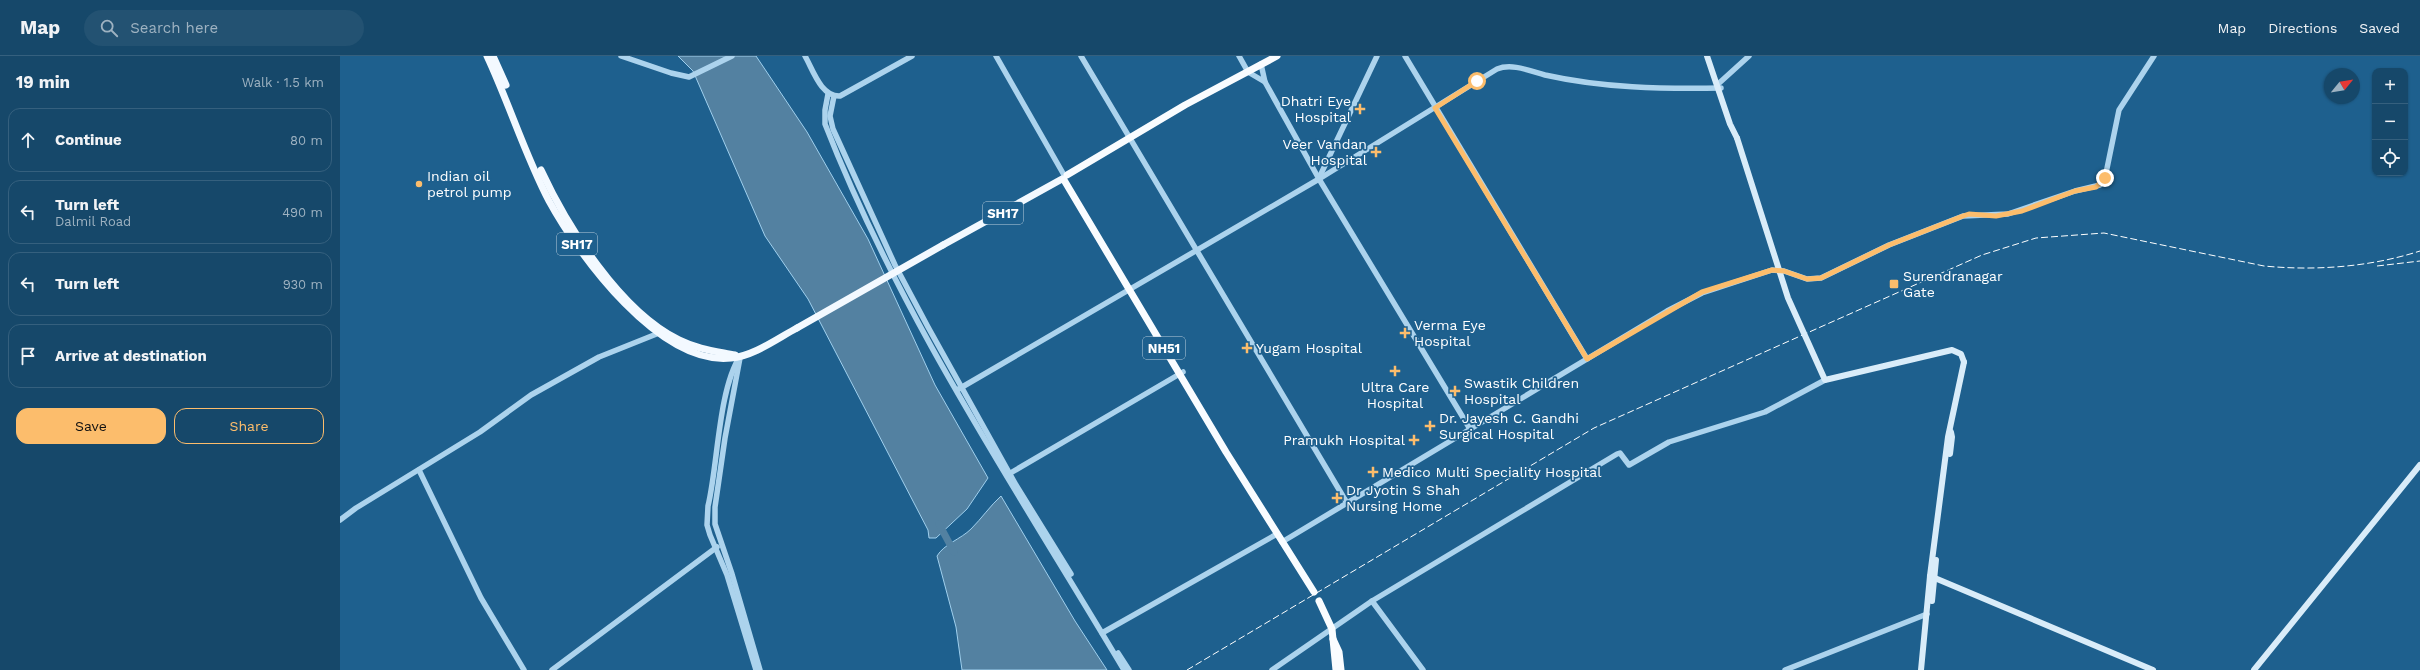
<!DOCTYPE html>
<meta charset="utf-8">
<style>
:root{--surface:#16486a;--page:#235272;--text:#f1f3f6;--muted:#9eb2c1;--line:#35607e;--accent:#fcbd6c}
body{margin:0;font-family:"Work Sans",sans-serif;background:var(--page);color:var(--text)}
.controls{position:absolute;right:12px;top:12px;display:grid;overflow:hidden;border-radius:8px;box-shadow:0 1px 3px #0004}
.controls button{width:36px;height:36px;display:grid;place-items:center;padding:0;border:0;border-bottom:1px solid var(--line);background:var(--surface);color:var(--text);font:20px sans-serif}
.compass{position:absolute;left:1984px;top:12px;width:36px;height:36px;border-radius:50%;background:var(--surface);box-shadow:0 1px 3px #0004;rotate:60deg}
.stop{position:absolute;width:12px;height:12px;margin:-9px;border:3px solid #fcbd6c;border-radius:50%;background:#fff}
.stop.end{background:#fcbd6c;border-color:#fff;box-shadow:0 1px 4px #0008}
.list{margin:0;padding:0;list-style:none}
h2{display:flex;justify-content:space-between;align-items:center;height:52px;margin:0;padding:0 16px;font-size:17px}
h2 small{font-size:13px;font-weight:400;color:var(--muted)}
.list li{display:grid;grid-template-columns:26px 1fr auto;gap:12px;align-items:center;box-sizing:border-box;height:64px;margin:0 8px 8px;padding:0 8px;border:1px solid var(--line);border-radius:12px}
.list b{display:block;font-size:15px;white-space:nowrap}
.list p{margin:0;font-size:13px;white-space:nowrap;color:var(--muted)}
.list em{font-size:13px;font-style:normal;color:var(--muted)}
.actions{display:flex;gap:8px;padding:12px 16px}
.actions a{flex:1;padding:9px 0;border:1px solid var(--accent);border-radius:12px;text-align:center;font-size:14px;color:var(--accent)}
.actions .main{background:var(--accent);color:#111}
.icon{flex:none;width:22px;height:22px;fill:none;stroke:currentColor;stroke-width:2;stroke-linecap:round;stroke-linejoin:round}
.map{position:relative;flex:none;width:2080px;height:614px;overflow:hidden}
header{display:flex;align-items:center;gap:24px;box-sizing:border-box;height:56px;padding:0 20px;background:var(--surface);border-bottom:1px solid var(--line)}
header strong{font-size:19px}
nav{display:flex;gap:22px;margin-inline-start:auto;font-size:14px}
.search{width:280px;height:36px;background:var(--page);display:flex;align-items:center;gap:10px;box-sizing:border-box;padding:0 14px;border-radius:22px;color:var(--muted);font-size:15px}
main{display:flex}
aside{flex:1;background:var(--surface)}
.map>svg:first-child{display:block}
</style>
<header>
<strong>Map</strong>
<div class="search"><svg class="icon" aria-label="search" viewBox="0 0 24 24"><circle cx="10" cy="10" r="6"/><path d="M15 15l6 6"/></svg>Search here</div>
<nav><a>Map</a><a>Directions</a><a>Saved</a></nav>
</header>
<main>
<aside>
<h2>19 min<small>Walk · 1.5 km</small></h2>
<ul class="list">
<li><svg class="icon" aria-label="ahead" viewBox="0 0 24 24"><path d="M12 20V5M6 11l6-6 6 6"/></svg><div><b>Continue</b></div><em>80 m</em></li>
<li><svg class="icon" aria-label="left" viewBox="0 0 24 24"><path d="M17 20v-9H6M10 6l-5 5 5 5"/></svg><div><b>Turn left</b><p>Dalmil Road</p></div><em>490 m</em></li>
<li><svg class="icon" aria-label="left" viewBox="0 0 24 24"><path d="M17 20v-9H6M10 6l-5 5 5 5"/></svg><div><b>Turn left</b></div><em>930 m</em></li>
<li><svg class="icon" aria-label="arrive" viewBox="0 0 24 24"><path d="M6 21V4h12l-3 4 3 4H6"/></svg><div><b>Arrive at destination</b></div></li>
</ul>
<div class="actions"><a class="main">Save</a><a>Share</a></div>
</aside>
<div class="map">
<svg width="2080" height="614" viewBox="0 0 2080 614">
<rect width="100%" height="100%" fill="#1e608e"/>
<g fill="#5381a1" stroke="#a0d0ee">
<polygon points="338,0 416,0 467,76 528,183 595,329 648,422 627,453 596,482 589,482 588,474 468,243 425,180 353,15"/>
<path d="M661,440L735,565L767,614H622L616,571L597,500C604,488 621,483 631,473C642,462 650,450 661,440Z"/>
</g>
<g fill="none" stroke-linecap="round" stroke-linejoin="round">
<polyline stroke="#5381a1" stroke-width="7" points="599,468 614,496"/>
<g stroke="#acd3ed" stroke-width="5.5">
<polyline points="281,0 331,17 349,21 392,0"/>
<path d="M465,0C473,14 481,41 500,40L572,0"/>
<polyline points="656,0 724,119"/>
<polyline points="741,0 1007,447"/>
<polyline points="899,0 908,16 925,26"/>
<polyline points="1065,0 1247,303"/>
<polyline points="921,8 925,26 979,123 1130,373"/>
<polyline points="1377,29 1409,0"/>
<path d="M488,38L485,54V68C560,261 679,437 784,614"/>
<polyline points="494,40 490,60 493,73 555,209 588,271 676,429 731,518"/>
<polyline points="979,122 1037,0"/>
<path d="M400,300C378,335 378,409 368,450L367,469L370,479L387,519L416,614"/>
<polyline points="400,302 385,382 375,451 375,468 392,518 420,614"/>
<path d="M617,334L979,123L1157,13C1172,7 1190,15 1205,19C1263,32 1321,33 1381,32"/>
<polyline points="79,414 141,542 184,614"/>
<polyline points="667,419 843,316"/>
<polyline points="0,464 16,452 140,376 191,339 259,301 319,277"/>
<polyline points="942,486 1327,255 1362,237 1432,214 1444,215 1467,223 1481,222 1549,189 1623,160 1668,158 1735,135 1760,129 1765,122 1779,54 1814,0"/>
<polyline points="1032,545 1083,614"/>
<polyline points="762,577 937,478"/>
<polyline points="778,597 789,614"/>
<polyline points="212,614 377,491"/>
<polyline points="932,614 1032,545 1277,398 1280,397 1289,409 1329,386 1425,356 1485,324"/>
<polyline points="1445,614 1587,558"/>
</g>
<g stroke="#d9ecf9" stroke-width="6">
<polyline points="1367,0 1390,68 1397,82"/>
<polyline points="1610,398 1612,381 1611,376"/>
<polyline points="1590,520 1813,614"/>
<polyline points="1592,545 1596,504"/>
<polyline points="1581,614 1590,520 1608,381 1624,306"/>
<polyline points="1914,614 2080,409"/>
</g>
<g stroke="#f3f9ff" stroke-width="7">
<path d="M147,0C169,47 185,99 209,145C239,200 320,310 391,302C414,300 438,282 457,272"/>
<polyline points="153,0 166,29"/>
<path d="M201,114C228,172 280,255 339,284C357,293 375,295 395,299"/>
<polyline points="603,189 722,123"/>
</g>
<g stroke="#f9fcff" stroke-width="7">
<polyline points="727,119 845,49 937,0"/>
<polyline points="724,124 886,396 974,536"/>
<polyline points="979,545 992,573 996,614"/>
<polyline points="993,583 999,596 1001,614"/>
</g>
<g stroke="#fff" stroke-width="1" stroke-dasharray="7 3" stroke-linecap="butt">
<polyline points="2037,210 2080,205"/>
<path d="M847,614L1254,372L1642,199L1696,182L1764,177L1924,210C1976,215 2030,211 2080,195"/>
</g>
<polyline stroke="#d9ecf9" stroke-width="6" points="1397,82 1448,242 1485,324 1612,294 1621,298 1624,306"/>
<polyline stroke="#f3f9ff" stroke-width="7" points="457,272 603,189"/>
</g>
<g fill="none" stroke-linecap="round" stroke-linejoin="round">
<polyline stroke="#fcbd6c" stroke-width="5" points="1137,25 1095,52 1247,303 1362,236 1432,214 1444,215 1467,223 1481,222 1549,189 1623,160 1629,158 1656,160 1682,155 1735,135 1756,131 1765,122"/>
</g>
<g fill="#fcbd6c" stroke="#1e608e" stroke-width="1.5">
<path d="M1018 47h4v4h4v4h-4v4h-4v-4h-4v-4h4z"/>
<path d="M1034 90h4v4h4v4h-4v4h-4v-4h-4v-4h4z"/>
<circle cx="79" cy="128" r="4"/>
<rect x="1549" y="223" width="10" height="10" rx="2"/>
<path d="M1063 271h4v4h4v4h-4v4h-4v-4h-4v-4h4z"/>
<path d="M905 286h4v4h4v4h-4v4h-4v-4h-4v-4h4z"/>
<path d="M1053 309h4v4h4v4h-4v4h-4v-4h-4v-4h4z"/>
<path d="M1113 329h4v4h4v4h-4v4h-4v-4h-4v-4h4z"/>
<path d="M1088 364h4v4h4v4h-4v4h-4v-4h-4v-4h4z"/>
<path d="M1072 378h4v4h4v4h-4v4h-4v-4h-4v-4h4z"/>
<path d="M1031 410h4v4h4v4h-4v4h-4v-4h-4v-4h4z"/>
<path d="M995 436h4v4h4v4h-4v4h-4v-4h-4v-4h4z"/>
</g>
<g text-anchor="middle" stroke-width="3.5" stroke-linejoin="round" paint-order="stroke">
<g fill="#1e608e" stroke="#bccfdd" stroke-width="1">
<rect x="643" y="146" width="40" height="22" rx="3"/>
<rect x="217" y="177" width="40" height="22" rx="3"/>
<rect x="803" y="281" width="42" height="22" rx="3"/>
</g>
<g font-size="13" font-weight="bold" fill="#fff">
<text x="663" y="162">SH17</text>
<text x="237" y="193">SH17</text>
<text x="824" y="297">NH51</text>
</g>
<g font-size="14" fill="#fff" stroke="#1e608e" text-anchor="start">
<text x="1011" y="50" text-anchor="end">Dhatri Eye<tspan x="1011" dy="16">Hospital</tspan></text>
<text x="1027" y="93" text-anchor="end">Veer Vandan<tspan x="1027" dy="16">Hospital</tspan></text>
<text x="87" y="125">Indian oil<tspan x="87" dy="16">petrol pump</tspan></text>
<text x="1563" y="225">Surendranagar<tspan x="1563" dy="16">Gate</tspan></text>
<text x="1074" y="274">Verma Eye<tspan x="1074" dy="16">Hospital</tspan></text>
<text x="916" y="297">Yugam Hospital</text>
<text x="1124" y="332">Swastik Children<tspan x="1124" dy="16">Hospital</tspan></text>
<text x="1055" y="336" text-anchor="middle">Ultra Care<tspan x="1055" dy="16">Hospital</tspan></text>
<text x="1099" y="367">Dr. Jayesh C. Gandhi<tspan x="1099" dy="16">Surgical Hospital</tspan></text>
<text x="1065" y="389" text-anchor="end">Pramukh Hospital</text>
<text x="1042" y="421">Medico Multi Speciality Hospital</text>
<text x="1006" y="439">Dr Jyotin S Shah<tspan x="1006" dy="16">Nursing Home</tspan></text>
</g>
</g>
</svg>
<div class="controls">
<button>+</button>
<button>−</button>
<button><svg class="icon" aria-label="locate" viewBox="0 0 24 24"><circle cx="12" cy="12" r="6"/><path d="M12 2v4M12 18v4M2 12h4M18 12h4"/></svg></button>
</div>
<svg class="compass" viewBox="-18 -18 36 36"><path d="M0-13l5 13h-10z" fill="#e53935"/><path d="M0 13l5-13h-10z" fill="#9eb2c1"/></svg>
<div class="stop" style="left:1137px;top:25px"></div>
<div class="stop end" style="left:1765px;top:122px"></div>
</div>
</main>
